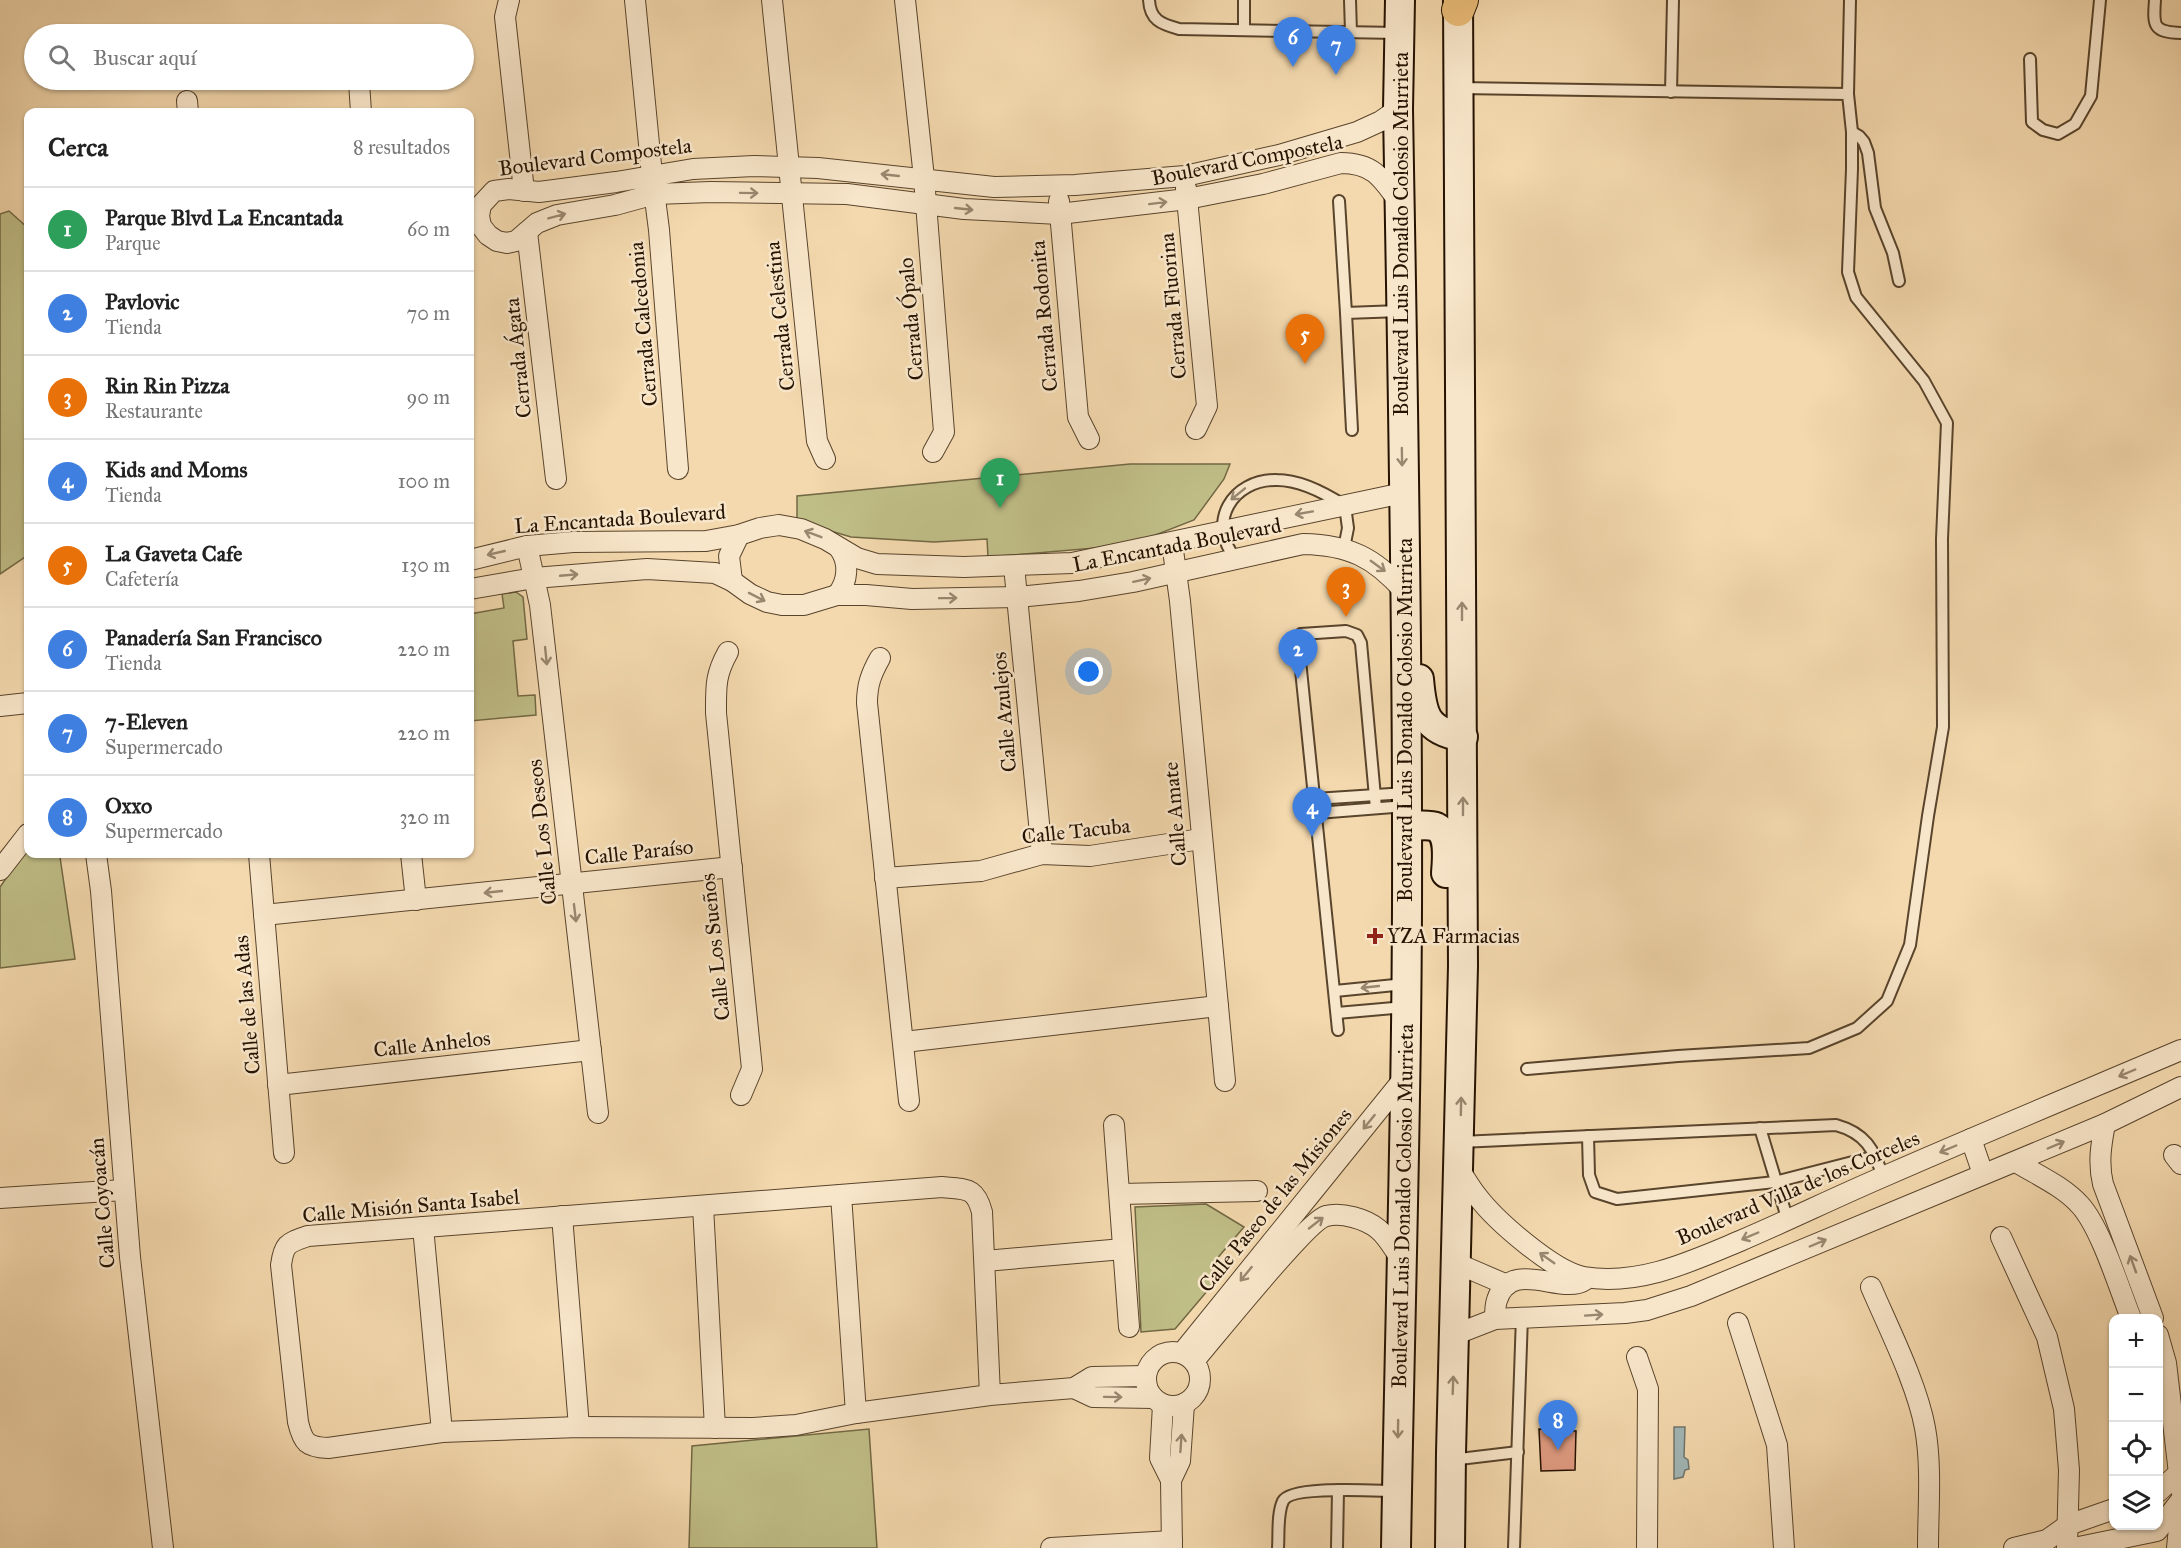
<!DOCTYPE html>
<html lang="es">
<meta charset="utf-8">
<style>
:root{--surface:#fff;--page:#f6f6f6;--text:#222;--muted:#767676;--line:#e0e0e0;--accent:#2563eb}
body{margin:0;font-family:"IM FELL Great Primer",serif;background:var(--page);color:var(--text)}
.controls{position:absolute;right:18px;bottom:18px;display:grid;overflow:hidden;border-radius:12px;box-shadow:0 2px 4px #0004}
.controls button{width:54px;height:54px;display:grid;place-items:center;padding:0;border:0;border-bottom:2px solid var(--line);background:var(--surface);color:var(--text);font:30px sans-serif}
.you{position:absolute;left:1089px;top:672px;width:21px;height:21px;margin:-15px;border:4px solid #fff;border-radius:50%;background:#1a73e8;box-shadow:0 0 0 9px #1a73e833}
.badge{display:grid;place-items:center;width:39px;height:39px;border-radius:50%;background:var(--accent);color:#fff;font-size:20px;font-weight:700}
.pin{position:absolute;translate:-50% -50px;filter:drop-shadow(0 2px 3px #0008)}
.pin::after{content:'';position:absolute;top:32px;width:21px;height:18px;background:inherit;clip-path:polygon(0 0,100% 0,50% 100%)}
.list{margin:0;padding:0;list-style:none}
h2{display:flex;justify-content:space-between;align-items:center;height:78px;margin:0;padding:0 24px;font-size:26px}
h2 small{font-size:20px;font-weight:400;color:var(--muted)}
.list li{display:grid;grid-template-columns:39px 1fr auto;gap:18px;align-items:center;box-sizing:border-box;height:84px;padding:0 24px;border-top:2px solid var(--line)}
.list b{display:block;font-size:22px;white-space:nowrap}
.list p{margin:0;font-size:20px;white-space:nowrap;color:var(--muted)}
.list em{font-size:20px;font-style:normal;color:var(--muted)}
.icon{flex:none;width:33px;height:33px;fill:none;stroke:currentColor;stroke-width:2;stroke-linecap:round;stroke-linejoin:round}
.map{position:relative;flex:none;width:2181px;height:1548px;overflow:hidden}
.search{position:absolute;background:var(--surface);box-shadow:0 2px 4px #0004;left:24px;top:24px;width:450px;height:66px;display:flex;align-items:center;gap:15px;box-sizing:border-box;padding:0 21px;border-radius:33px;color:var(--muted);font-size:22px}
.panel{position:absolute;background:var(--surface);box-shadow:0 2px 4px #0004;left:24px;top:108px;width:450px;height:750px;border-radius:12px}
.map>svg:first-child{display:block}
</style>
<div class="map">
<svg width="2181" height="1548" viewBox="0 0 2181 1548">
<rect width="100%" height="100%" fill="#f4d9ae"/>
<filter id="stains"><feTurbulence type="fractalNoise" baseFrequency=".00333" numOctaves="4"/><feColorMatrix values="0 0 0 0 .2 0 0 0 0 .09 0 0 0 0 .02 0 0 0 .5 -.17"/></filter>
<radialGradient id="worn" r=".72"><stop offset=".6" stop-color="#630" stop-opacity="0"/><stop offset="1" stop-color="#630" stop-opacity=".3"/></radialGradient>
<g fill="#c0be87" stroke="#726844" stroke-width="1.5">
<polygon points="9,211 28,228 28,555 0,574 0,214"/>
<polygon points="1130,464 1230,464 1224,479 1194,520 1130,545 988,557 987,539 934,542 851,537 797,521 797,496"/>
<polygon points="516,592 523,597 527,639 513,641 518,696 535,695 536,715 470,721 470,614 504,608 502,594"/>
<polygon points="28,847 28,854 77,854 60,857 75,959 0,968 0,887"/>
<polygon points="1206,1204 1244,1227 1215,1261 1225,1270 1175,1329 1141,1332 1135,1207"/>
<polygon points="869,1429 877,1548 689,1548 692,1446"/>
</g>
<polygon fill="#a2b7b7" stroke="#70756e" stroke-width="1.5" points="1674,1427 1685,1427 1684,1457 1688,1460 1689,1469 1685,1470 1683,1477 1674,1479"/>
<polygon fill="#de9a80" stroke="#251200" stroke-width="1.5" points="1539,1429 1576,1431 1575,1470 1541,1471"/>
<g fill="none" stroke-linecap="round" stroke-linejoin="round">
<defs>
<g id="lane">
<path d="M1149,0C1150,20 1161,24 1179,29L1398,33"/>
<polyline points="1350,0 1351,32"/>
<path d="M2155,0C2153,26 2153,32 2181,33"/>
<polyline points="1244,30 1244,0"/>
<polyline points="2030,59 2032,122 2043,130 2058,134 2075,124 2091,96 2100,0"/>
<polyline points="1459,88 1848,94 1852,132 1852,169 1848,272 1856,297 1924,381 1947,423 1942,539 1943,727 1928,816 1910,945 1887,1001 1857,1028 1809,1048 1678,1056 1527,1069"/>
<polyline points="1671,92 1673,0"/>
<polyline points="1848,94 1850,0"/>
<polyline points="1852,132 1859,136 1864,142 1868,153 1875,208 1893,253 1899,281"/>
<polyline points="1339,201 1346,313 1400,311"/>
<polyline points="1346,313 1352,430"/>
<path d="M1236,559C1206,523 1232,479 1277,480C1301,480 1325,493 1345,506L1348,528L1344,548"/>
<polyline points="1315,799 1406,793"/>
<polyline points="1317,813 1406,806"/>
<polyline points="1335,991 1405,984"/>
<polyline points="1337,1013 1405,1007"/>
<polyline points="1338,1030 1298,641 1301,634 1346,631 1357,635 1361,643 1376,808"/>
<polyline points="1760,1128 1788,1221"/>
<polyline points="1588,1136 1589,1175 1595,1192 1617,1199 1775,1182 1876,1156"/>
<path d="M1460,1142L1836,1125C1865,1133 1874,1149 1883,1177"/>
<polyline points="1451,1460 1518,1452"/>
<path d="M1278,1548C1279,1534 1277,1514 1283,1501C1291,1485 1377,1491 1397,1491"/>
<polyline points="1337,1548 1338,1490"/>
<polyline points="1514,1548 1522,1316"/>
</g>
<g id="street">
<polyline points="509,0 505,17 524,191"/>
<polyline points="635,0 652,175 659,230 678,469"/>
<polyline points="772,0 817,441 825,459"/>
<polyline points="905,0 924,178 944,432 933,452"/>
<polyline points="359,82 361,112"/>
<polyline points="187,101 188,112"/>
<path d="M1398,109L1381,121L1357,132L1279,155L1185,176L1075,185L994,187L818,168L754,166L693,169L616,182L539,192L509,189L494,191L481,205L479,216L481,226L488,235L497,241L507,243L516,241L537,223L557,215L615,205L655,194L711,192L847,194L964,209L1059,214L1187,199L1263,184L1341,163C1373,163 1382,178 1399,202"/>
<polyline points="1186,188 1207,406 1196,429"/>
<polyline points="1059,201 1078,417 1089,439"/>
<polyline points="527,232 556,479"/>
<polyline points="1172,543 1180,601 1225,1081"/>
<polyline points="527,546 540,605 598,1113"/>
<polyline points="470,560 527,546 573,542 706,541 739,535 760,528 779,525 801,529 825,539 857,558 877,564 964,567 1072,563 1403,493"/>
<polyline points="1014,566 1042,854"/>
<polyline points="732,581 729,556 739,535"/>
<path d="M470,589L534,578L647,569L715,573L732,581L750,594L767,602L782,605H804L837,595H866L912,599L1018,597L1079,591L1133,582L1303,544C1349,545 1374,557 1404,591"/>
<path d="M837,595C848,582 850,562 839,548"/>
<path d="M728,652C715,675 716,687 716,713L752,1069L741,1095"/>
<path d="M880,658C871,674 867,685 867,703L909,1101"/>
<polyline points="0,706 28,703"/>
<polyline points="96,854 101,891 130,1257 163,1548"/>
<polyline points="259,854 284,1153"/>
<polyline points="411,854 416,900"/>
<polyline points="0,870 28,834"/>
<polyline points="885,878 981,871 1042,854 1090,856 1201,839"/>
<polyline points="264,915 732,867"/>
<polyline points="904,1042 1218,1006"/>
<polyline points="278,1085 591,1050"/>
<path d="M2105,1124C2101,1145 2098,1163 2103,1184L2153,1318"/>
<polyline points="1114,1125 1129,1327"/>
<polyline points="1971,1139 1983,1174"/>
<polyline points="2174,1155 2181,1164"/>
<path d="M2016,1162C2037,1175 2063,1186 2080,1205C2101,1228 2119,1288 2131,1318"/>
<path d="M1459,1169C1465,1178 1470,1187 1477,1196C1495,1220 1554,1272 1584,1277C1639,1286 1690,1262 1740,1241C1789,1220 1836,1197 1885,1176C1983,1133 2082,1092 2181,1050"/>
<polyline points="1120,1194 1257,1191"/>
<polyline points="841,1195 856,1413"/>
<polyline points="0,1198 124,1190"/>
<polyline points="703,1206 715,1428"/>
<polyline points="562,1216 579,1427"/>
<polyline points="423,1227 442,1432"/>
<polyline points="2001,1237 2047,1337 2064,1409 2069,1470 2067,1548"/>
<polyline points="985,1261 1123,1249"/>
<polyline points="1456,1263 1507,1285"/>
<path d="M1871,1287C1889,1329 1917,1384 1925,1428C1932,1467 1928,1509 1928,1548"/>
<path d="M1495,1319C1495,1313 1495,1306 1497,1300C1511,1257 1562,1296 1585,1280"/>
<polyline points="1738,1323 1777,1445 1784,1548"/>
<polyline points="1454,1335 1495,1319 1625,1313 1647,1310 1691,1296 2105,1124 2181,1087"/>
<polyline points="2158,1335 2166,1363 2181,1490"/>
<circle cx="1173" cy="1379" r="27"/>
<polyline points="1182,1353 1406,1076"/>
<polyline points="1637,1357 1648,1389 1647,1548"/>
<path d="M1194,1361C1213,1339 1307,1221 1326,1216C1342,1212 1366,1219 1378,1229C1387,1236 1394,1249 1400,1258"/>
<polyline points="1074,1388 1093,1397 1153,1398"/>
<path d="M990,1395L982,1212C975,1186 966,1190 942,1187L308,1236C288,1243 284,1243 281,1265L298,1422C303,1443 307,1447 328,1448L442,1432L579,1427L753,1428L796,1425L856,1413L990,1395L1074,1388L1092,1377L1146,1376"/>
<polyline points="1163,1405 1160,1458 1171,1480"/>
<polyline points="2158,1492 2181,1471"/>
<polyline points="1051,1548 1172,1541"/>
<polyline points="1172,1548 1171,1480 1180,1461 1184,1404"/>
<polyline points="2014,1548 2047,1540 2068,1525 2114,1509"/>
<polyline points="2074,1548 2157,1531 2181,1500"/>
<polyline points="2177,1548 2181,1508"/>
</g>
<g id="secondary">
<path d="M1419,679C1422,714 1425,731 1463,737"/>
<path d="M1407,826C1415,826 1429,824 1436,827C1450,834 1447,860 1446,873"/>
<path id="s1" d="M1396,1548C1400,1307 1408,1066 1407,825C1407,586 1402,347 1398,109L1400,0"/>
<polyline points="1450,1548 1451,1453 1463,966 1458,0"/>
</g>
<polyline id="primary" points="1458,10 1462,0"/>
</defs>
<use href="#lane" stroke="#59442c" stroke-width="14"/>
<use href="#street" stroke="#59442c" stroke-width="22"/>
<use href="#secondary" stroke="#251200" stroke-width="32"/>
<use href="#primary" stroke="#251200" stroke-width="34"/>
<use href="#lane" stroke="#f8e6ca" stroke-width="10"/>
<use href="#street" stroke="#f8e6ca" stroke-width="20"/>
<use href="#secondary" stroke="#f8e6ca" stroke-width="28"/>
<use href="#primary" stroke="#eabc77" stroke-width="32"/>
</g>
<defs><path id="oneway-shaft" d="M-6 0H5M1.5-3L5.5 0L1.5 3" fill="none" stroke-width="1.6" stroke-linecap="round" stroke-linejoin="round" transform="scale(1.5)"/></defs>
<g stroke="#99876f">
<use href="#oneway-shaft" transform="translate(890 175) rotate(-174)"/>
<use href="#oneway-shaft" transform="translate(749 193) rotate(1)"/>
<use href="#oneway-shaft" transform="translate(1158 203) rotate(-7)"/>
<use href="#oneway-shaft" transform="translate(964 209) rotate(6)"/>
<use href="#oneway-shaft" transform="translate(557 216) rotate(-15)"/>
<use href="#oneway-shaft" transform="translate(1402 457) rotate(89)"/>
<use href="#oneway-shaft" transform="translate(1238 494) rotate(141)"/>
<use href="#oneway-shaft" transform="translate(1304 513) rotate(170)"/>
<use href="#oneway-shaft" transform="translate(813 534) rotate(-159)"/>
<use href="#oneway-shaft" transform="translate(496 553) rotate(167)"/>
<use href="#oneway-shaft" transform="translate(1378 566) rotate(36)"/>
<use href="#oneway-shaft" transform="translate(569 575) rotate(-5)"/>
<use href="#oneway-shaft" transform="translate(1142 580) rotate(-12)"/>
<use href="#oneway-shaft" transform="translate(757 597) rotate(27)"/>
<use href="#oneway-shaft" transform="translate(948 598) rotate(-1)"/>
<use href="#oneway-shaft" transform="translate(1462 611) rotate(-90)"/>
<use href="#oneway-shaft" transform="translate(546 656) rotate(84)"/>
<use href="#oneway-shaft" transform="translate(1463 806) rotate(-90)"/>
<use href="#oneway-shaft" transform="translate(493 892) rotate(174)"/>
<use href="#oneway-shaft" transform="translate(575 913) rotate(83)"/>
<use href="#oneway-shaft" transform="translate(1370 987) rotate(174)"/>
<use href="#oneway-shaft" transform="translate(2127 1073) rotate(157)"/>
<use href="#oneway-shaft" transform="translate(1461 1106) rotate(-89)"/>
<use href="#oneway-shaft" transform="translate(1369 1122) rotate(129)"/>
<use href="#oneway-shaft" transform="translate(2056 1145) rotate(-23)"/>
<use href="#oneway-shaft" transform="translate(1948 1149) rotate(157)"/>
<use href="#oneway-shaft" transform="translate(1316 1223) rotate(-38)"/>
<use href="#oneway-shaft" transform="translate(1750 1236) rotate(157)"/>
<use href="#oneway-shaft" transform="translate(1818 1243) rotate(-23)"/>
<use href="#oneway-shaft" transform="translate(1547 1258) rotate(-145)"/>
<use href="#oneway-shaft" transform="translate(2133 1264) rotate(-110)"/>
<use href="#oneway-shaft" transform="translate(1246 1274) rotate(129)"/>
<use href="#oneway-shaft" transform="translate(1594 1315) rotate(-4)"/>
<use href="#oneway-shaft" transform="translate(1453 1385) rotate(-88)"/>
<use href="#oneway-shaft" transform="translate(1113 1397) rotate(1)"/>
<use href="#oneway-shaft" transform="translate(1398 1429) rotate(91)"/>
<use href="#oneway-shaft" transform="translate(1181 1443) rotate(-86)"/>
</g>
<path fill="#8f2418" stroke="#f8e6ca" stroke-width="2" d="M1372 927h6v6h6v6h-6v6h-6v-6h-6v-6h6z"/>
<g text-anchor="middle" stroke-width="5" stroke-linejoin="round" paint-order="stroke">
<g font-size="21" fill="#251200" stroke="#f8e6ca">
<text transform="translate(595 157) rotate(-7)" y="7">Boulevard Compostela</text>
<text transform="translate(1247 160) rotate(-11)" y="7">Boulevard Compostela</text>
<text transform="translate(1401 234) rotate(-90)" y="7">Boulevard Luis Donaldo Colosio Murrieta</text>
<text transform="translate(1173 306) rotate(-95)" y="7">Cerrada Fluorina</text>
<text transform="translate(780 316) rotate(-96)" y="7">Cerrada Celestina</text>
<text transform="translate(1044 316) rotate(-95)" y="7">Cerrada Rodonita</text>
<text transform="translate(911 319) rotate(-95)" y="7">Cerrada Ópalo</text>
<text transform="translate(643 324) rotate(-95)" y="7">Cerrada Calcedonia</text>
<text transform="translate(518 358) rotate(-96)" y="7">Cerrada Ágata</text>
<text transform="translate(620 519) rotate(-4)" y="7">La Encantada Boulevard</text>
<text transform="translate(1177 545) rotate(-11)" y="7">La Encantada Boulevard</text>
<text transform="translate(1004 712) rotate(-95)" y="7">Calle Azulejos</text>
<text transform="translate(1405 720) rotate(-90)" y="7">Boulevard Luis Donaldo Colosio Murrieta</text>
<text transform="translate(1175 814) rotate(-95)" y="7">Calle Amate</text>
<text transform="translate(1076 831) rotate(-6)" y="7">Calle Tacuba</text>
<text transform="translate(542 832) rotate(-96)" y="7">Calle Los Deseos</text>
<text transform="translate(639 852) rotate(-6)" y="7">Calle Paraíso</text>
<text transform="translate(715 947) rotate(-96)" y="7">Calle Los Sueños</text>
<text transform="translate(247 1005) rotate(-95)" y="7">Calle de las Adas</text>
<text transform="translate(432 1044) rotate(-6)" y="7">Calle Anhelos</text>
<text transform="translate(1798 1188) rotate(-23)" y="7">Boulevard Villa de los Corceles</text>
<text transform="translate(1275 1200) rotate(-51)" y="7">Calle Paseo de las Misiones</text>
<text transform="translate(102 1203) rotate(-95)" y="7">Calle Coyoacán</text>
<text transform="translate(411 1206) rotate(-5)" y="7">Calle Misión Santa Isabel</text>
<text dy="7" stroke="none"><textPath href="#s1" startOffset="342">Boulevard Luis Donaldo Colosio Murrieta</textPath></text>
</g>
<g font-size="21" fill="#251200" stroke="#f8e6ca" text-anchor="start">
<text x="1387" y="943">YZA Farmacias</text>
</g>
</g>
<rect width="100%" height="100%" filter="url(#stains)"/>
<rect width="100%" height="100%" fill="url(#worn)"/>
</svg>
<div class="controls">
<button>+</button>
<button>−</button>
<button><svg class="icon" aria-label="locate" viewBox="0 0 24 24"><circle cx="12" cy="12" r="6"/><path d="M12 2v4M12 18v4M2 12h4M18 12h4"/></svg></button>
<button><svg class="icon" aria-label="layers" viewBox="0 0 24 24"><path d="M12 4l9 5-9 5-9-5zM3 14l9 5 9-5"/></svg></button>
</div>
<div class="you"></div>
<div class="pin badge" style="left:1000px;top:508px;background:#2e9e5b">1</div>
<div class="pin badge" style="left:1298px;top:679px;background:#3f7fe0">2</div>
<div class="pin badge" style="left:1346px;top:617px;background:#e8710a">3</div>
<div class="pin badge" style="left:1312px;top:837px;background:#3f7fe0">4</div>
<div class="pin badge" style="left:1305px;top:364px;background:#e8710a">5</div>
<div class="pin badge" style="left:1293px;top:67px;background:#3f7fe0">6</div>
<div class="pin badge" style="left:1336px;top:75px;background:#3f7fe0">7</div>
<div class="pin badge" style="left:1558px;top:1450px;background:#3f7fe0">8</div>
<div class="search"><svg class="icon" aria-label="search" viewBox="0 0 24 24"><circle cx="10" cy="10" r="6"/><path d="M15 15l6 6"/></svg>Buscar aquí</div>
<section class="panel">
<h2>Cerca<small>8 resultados</small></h2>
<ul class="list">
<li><span class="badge" style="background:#2e9e5b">1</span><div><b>Parque Blvd La Encantada</b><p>Parque</p></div><em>60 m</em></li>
<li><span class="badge" style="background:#3f7fe0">2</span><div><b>Pavlovic</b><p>Tienda</p></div><em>70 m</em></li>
<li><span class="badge" style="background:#e8710a">3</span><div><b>Rin Rin Pizza</b><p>Restaurante</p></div><em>90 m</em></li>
<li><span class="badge" style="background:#3f7fe0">4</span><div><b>Kids and Moms</b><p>Tienda</p></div><em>100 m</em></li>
<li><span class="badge" style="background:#e8710a">5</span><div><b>La Gaveta Cafe</b><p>Cafetería</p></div><em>130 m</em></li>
<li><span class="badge" style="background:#3f7fe0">6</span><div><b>Panadería San Francisco</b><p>Tienda</p></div><em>220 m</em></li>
<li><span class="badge" style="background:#3f7fe0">7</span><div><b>7-Eleven</b><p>Supermercado</p></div><em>220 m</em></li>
<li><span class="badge" style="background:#3f7fe0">8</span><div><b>Oxxo</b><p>Supermercado</p></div><em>320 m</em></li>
</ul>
</section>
</div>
